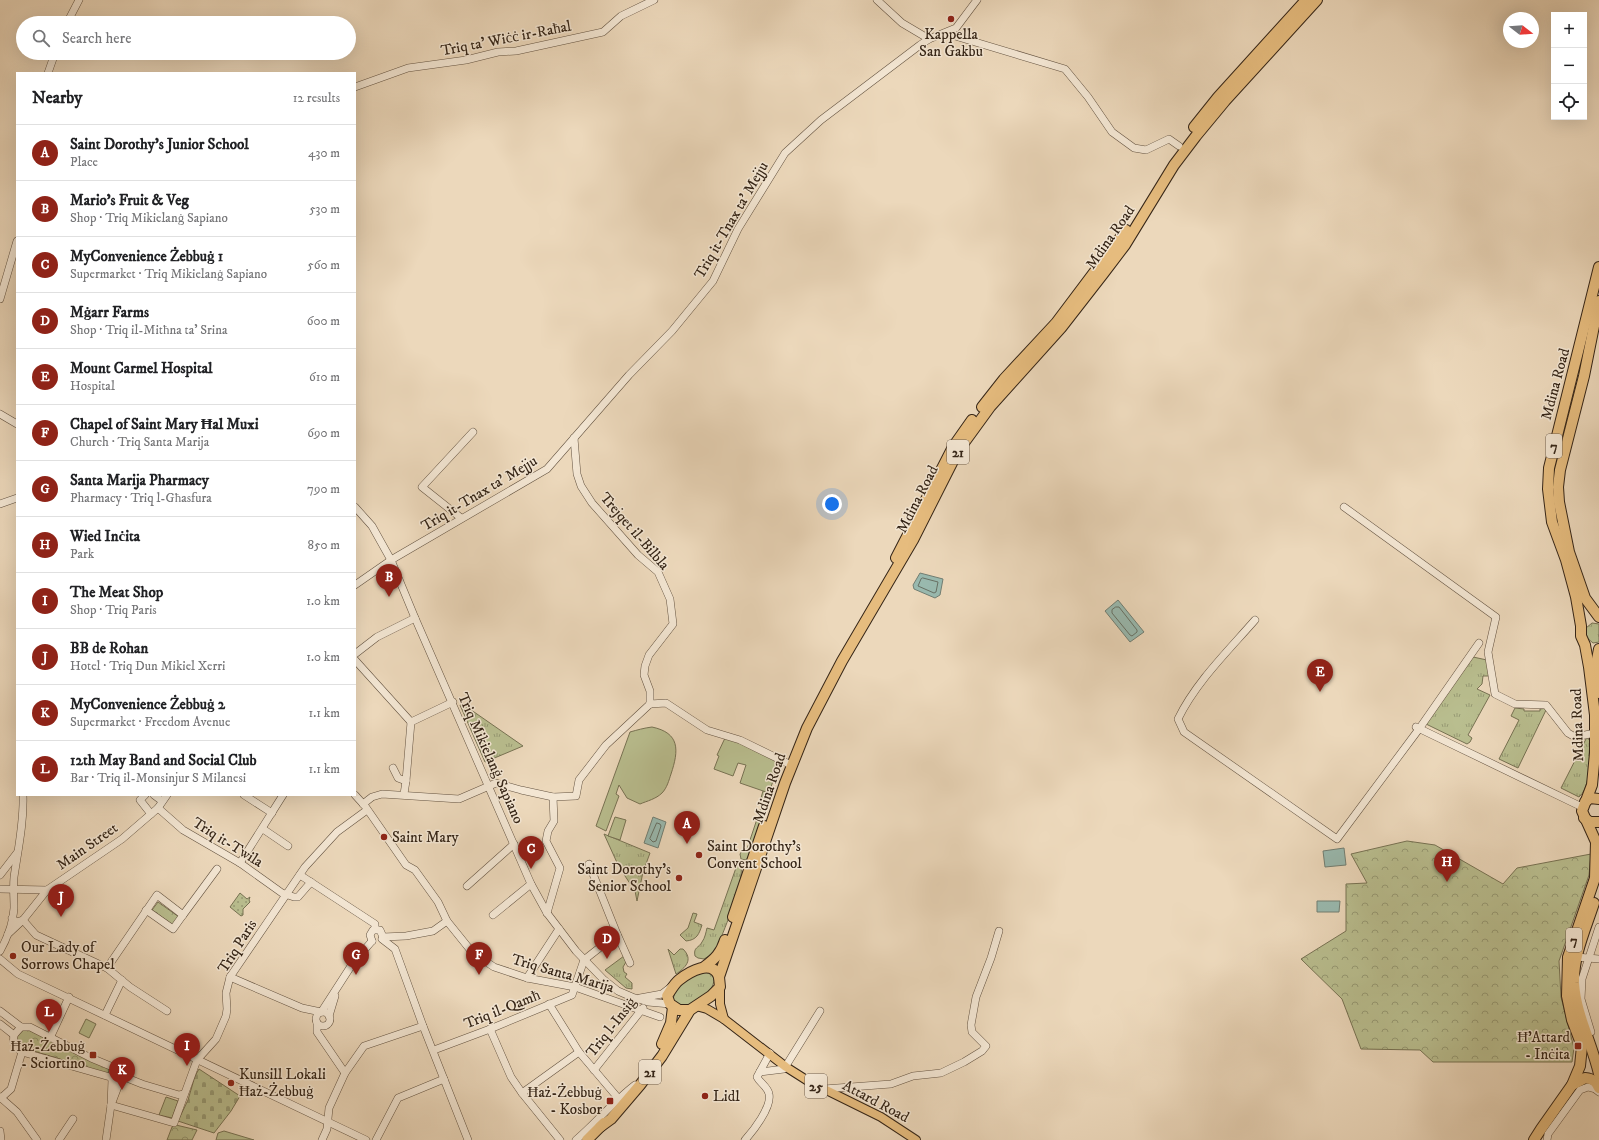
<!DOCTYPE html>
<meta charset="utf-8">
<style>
:root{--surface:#fff;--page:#f2f2f2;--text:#202124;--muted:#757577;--line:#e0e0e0;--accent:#8f2418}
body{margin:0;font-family:"IM FELL DW Pica",serif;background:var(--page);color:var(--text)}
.controls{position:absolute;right:12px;top:12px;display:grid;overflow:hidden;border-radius:0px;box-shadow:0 4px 16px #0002}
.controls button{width:36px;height:36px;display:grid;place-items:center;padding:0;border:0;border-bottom:1px solid var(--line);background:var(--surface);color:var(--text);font:20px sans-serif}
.compass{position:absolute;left:1503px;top:12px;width:36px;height:36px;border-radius:50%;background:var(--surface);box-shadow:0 4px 16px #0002;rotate:107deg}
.you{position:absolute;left:832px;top:504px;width:14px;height:14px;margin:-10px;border:3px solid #fff;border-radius:50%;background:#1a73e8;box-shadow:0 0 0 6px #1a73e833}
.badge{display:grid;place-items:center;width:26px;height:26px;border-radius:50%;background:var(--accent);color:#fff;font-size:13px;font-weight:700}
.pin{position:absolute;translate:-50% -33px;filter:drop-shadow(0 1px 2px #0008)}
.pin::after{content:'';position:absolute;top:21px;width:14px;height:12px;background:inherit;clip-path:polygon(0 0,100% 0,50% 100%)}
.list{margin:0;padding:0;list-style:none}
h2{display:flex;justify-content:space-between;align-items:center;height:52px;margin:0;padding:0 16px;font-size:17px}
h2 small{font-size:13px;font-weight:400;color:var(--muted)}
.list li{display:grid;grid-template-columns:26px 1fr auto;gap:12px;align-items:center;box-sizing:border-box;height:56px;padding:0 16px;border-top:1px solid var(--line)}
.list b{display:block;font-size:15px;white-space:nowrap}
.list p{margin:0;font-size:13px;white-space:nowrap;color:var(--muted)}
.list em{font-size:13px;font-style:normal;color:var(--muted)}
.icon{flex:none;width:22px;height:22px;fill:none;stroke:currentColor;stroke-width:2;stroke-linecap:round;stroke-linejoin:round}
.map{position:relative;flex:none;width:1599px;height:1140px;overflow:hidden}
.search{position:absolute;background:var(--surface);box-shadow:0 4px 16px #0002;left:16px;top:16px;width:340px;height:44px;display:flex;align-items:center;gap:10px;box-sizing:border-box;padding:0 14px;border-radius:22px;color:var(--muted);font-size:15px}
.panel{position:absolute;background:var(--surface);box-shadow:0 4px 16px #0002;left:16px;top:72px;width:340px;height:724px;border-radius:0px}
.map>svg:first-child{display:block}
</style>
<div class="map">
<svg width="1599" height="1140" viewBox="0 0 1599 1140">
<defs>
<pattern id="grass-tufts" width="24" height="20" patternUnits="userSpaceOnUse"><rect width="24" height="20" fill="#b9be8f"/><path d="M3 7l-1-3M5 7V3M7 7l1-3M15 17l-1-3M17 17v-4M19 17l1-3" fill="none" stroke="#979a74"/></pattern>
<pattern id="forest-crowns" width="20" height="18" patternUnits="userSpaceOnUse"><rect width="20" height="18" fill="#b9be8f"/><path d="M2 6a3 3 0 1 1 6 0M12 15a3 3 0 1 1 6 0" fill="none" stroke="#979a74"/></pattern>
<pattern id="cemetery-stones" width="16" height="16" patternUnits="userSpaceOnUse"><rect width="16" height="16" fill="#b9be8f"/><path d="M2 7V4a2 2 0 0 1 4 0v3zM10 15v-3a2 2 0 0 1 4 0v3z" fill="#979a74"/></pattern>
<pattern id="garden-dots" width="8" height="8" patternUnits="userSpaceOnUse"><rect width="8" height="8" fill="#b9be8f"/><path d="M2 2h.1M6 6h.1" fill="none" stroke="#979a74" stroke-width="1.8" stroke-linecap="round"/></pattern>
</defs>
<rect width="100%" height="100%" fill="#ecd8bb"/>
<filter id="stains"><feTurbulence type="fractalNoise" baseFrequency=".005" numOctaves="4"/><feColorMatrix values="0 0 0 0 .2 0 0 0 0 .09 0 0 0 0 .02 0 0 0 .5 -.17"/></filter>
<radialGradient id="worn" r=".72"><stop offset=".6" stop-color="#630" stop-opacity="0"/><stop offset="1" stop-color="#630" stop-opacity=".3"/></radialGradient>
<g fill="url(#grass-tufts)" stroke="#777253">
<polygon points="1592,623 1599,624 1599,642 1593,643 1586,637 1586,628"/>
<polygon points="1473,657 1487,660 1490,676 1483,676 1482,684 1477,689 1490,695 1468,735 1472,738 1470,742 1467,744 1426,724"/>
<polygon points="460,705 464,705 523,746 485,762"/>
<polygon points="1515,708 1524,709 1524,711 1540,711 1540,709 1547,708 1518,768 1499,759 1519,720 1511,716"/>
<path d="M1587,737L1590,741L1589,756L1590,757C1589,768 1589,789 1579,797L1561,788Z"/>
<polygon points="763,791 770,794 749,856 746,860 741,859 740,854 742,851 747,849 763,801 761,798"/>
<polygon points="604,834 650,853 643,872 637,901 635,891 619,867"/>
<path d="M737,865L741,866C744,885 725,926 718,946L712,954L704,959L698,958L695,956C693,947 699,948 702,942C705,938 706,932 707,928L714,930Z"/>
<path d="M693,913L697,914L694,922L702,925C699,934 697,940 686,941L680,935L688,928Z"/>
<path d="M668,949L674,955L680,949H683C694,960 685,968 676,974Z"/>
<polygon points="624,956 626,962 623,967 624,972 627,974 625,977 632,983 632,989 626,988 605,970"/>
<path d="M700,972L712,973C721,987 696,1007 684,1006C679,1005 677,1003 673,1000L676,987Z"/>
</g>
<g fill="url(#forest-crowns)" stroke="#777253">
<polygon points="1407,841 1435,845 1503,884 1517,868 1591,854 1589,875 1559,961 1561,997 1574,1048 1572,1062 1433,1062 1420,1050 1361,1049 1342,999 1301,959 1346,931 1346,884 1367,883 1351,854"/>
<polygon points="158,902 179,917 173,925 152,910"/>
<polygon points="25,1028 109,1069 108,1074 21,1047 17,1044 16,1035"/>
<polygon points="176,1125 197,1130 192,1140 167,1140 172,1127"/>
</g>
<polygon fill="url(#cemetery-stones)" stroke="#777253" points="199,1069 240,1096 231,1111 214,1133 178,1121 188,1100 195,1076"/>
<polygon fill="url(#garden-dots)" stroke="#777253" points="240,893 247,899 250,897 249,900 250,902 243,909 243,915 241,916 230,907"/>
<g fill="#b9be8f" stroke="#777253">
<path d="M652,727C680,733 679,750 671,774C669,780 667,788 662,793C656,799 647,801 640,804L627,798L619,785L616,794L619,796L606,831L596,826L630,732C637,730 644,728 652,727Z"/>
<polygon points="725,738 740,742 779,763 769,793 740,783 746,765 738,763 733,776 714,769 719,756 717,755"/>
<polygon points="615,817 626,820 620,840 608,836"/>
<polygon points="86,1019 96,1024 89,1038 79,1033"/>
<polygon points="166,1097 178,1101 172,1118 159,1115"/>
<polygon points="224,1131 254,1140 216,1140 218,1133"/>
</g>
<g fill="#99bab0" stroke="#717e73">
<polygon points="920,573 943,579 940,595 935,598 914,589 913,585"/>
<polygon points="1118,600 1144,632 1130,642 1105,611"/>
<polygon points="653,817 666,822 658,848 644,843"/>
<polygon points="1344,848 1346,865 1325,867 1323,851"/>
<polygon points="1317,901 1340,901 1339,912 1317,912"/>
</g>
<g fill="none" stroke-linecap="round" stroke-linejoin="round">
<g stroke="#677064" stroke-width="1">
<polygon points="923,578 938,582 936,592 934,593 918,586 921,579"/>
<polygon points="1116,607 1119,607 1137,630 1137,632 1132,636 1130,635 1112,613 1112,610"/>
<polygon points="657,823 660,824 661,826 656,841 653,842 650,839"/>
</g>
<defs>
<g id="minor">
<polyline points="877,0 902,23 929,39"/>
<polyline points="67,23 79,0"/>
<polyline points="945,33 1065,69 1088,97 1112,132 1134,148 1146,150 1169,139 1179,146"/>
<polyline points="48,73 55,53"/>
<polyline points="355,87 408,68 466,60 498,52 516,51 603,32 621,16 654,0"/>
<polyline points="0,299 17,241"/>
<polyline points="0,414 17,424"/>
<polyline points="574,438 577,474 581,486 592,503 638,555 658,572 670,599 673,624 649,655 645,666 644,675 650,691 650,704"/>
<polyline points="0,504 17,498"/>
<polyline points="355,507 372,526 391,560 415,618 531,884 547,913 576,951 603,979 618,991 632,997 648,1002 670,1004"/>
<polyline points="1344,507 1496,617 1488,652 1495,694 1515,704 1546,705 1568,733 1575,737 1595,733"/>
<polyline points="461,518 422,487 473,432"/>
<polyline points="355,585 391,560 547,469 629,375 672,331 713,281 738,229 785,153 821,120 920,45 929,39 956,28 977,0"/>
<path d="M1255,620C1228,651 1196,682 1178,719L1184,732L1337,839L1419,729L1479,643"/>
<polyline points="355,654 377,637 415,618"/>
<polyline points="355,660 411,722"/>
<polyline points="650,704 666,703 707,730 740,740 787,763"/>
<polyline points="1416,727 1582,807"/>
<polyline points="393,768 398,778 406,781"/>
<polyline points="404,794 406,781 411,722 453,702"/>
<polyline points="145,795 140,800 151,814"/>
<polyline points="154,795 162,801"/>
<polyline points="244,795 272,813"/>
<polyline points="355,795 365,806 406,865 415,870 438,902 447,921 472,952 485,961 494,967 527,978 575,987 660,1017"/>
<polyline points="363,804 372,797 382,794 459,799 496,783 521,790 553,797 576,796 579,780 606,745 650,704"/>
<polyline points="158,808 183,830 240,863 282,893 294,897 298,897 311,882"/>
<polyline points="263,829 288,846"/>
<polyline points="240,863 283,795"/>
<polyline points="589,864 617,934 630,963"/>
<polyline points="0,875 17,853"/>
<polyline points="300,875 375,924 375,929"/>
<polyline points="467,886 514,844"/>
<polyline points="0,889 47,890"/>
<polyline points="146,910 173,929 183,915"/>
<polyline points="547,913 560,868 546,841 548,831 554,821 553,797"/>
<polyline points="493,915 531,884"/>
<polyline points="12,918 16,922 23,920 36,935 107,968 130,987 167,1011"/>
<polyline points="8,934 23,920 47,890 122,839 158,808 167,795"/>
<polyline points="383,937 406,936 433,931 447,921"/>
<polyline points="382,939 395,949 423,1026 468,1140"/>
<polyline points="372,941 370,935 373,930 380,930 383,937"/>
<path d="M0,951C7,939 13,922 14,908C14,897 13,888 14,877C18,850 24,822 23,795"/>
<polyline points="1577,957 1599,959"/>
<polyline points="0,959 18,974 366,1140"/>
<polyline points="107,968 157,895 183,915 217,869"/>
<polyline points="230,977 302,1008 321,1012"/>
<polyline points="527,978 559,929"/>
<polyline points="640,998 662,994 671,987"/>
<polyline points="549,1004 579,1052 618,1098"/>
<polyline points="0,1011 21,1027"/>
<polyline points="322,1011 353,963 372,941"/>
<circle cx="323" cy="1019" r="7"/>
<polyline points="105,1015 122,980"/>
<polyline points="329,1016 335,996"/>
<polyline points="317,1023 317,1032 345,1073"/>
<polyline points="0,1024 14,1035"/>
<polyline points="490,1029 511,1077 522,1093 560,1140"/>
<polyline points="1591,1032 1581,999 1582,979 1599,927"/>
<polyline points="50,1038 69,997"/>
<polyline points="434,1050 490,1029 572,995 584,960 617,934"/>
<polyline points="594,1070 643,1008"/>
<polyline points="760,1072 784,1069 820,1011"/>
<polyline points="122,1076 142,1084 179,1095 184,1094"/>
<polyline points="824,1089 891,1084 913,1076 941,1073 964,1062 982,1051 986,1046 972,1032 971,1025 976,997 991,958 999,931"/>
<polyline points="522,1093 579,1052"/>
<polyline points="0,1097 17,1112 37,1140"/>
<polyline points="1,1098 11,1089 22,1052"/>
<polyline points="111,1105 174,1123 197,1060 216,1039 226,1016 227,1009 226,993 230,977 305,867 337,832 367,810"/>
<path d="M111,1105L122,1076L120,1070L91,1058L30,1027H21L14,1035C12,1043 16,1048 22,1052L110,1077L115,1082L120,1080"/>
<polyline points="0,1131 1,1140"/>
<polyline points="59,1140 73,1119"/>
<polyline points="106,1140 111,1105 112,1080"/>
<polyline points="322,1140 327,1129 329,1108 345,1073 364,1046 423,1026"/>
<polyline points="376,1140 398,1098 444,1079"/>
<path d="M576,1140C597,1122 614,1101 635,1085"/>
<path d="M745,1140C753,1131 772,1107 769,1094C768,1087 760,1083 757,1077L770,1053"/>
<polyline points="1547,1140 1548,1134 1580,1090 1588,1087 1595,1089 1599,1092"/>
</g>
<g id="major">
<polyline points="720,987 720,1004 724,1019"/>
<polyline points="696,1006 707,1009 724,1019 786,1067 808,1081 881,1117 916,1140"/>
</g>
<g id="highway">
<polyline points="1194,127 1218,97 1306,0"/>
<polyline points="1599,301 1584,376 1560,470 1558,487 1559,502 1569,552 1585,598 1599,617"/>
<polyline points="982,407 1004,379 1056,323 1126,230"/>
<polyline points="896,558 953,447 972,420"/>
<polyline points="1599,649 1595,670 1599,693"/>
<polyline points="1585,802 1590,798 1599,799"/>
<polyline points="1584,818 1590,822 1599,822"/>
<path d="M1594,903C1586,928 1573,956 1574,983C1576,1015 1592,1043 1599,1074"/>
<polyline points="733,917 764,826"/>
<path d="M704,967C715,959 721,953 725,940"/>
<path d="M690,1010H679L670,1004L667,996C671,990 674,984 679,980C689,972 713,958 719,977"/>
<polyline points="662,1044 671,1023 673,1007"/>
<path d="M1572,1085L1585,1078C1593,1079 1596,1081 1599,1088"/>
<polyline points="600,1127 611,1119 640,1085 662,1056 690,1010 711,996 720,987 719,977 785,783 807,728 842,661 913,540 958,451 990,407 1061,328 1103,274 1125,245 1174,165 1196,136 1225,101 1317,0"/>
<polyline points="587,1140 604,1123"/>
<polyline points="1534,1140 1541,1129 1572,1085 1580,1066 1582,1046 1572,1020 1567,996 1568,957 1595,878 1596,842 1582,811 1592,785 1595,753 1595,715 1589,667 1585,645 1581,636 1581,626 1576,597 1566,560 1552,522 1548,489 1549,468 1599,267"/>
</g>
</defs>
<use href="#minor" stroke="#635240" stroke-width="8"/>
<use href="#major" stroke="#352517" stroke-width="10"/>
<use href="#highway" stroke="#352517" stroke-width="12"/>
<use href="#minor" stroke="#f3e6d3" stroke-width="7"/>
<use href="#major" stroke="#e6bc7e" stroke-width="8"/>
<use href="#highway" stroke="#e6bc7e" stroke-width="10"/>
</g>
<g fill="#8f2418" stroke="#f3e6d3" stroke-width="1.5">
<circle cx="951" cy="19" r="4"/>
<circle cx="384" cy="837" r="4"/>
<circle cx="699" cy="855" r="4"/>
<circle cx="679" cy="878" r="4"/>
<circle cx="13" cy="956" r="4"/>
<rect x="1574" y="1042" width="8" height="8" rx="2"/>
<rect x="89" y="1051" width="8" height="8" rx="2"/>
<circle cx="231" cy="1083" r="4"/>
<circle cx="705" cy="1096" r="4"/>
<rect x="606" y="1097" width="8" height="8" rx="2"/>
</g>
<g text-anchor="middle" stroke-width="3" stroke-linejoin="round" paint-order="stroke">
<g fill="#f3e6d3" stroke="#6e5f4f" stroke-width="1">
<rect x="1546" y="434" width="16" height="24" rx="3"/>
<rect x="947" y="440" width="22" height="24" rx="3"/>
<rect x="1566" y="928" width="16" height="24" rx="3"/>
<rect x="639" y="1060" width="22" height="24" rx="3"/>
<rect x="805" y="1074" width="22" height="24" rx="3"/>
</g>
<g font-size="14" font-weight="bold" fill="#352517">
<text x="1554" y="451">7</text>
<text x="958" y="457">21</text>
<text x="1574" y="945">7</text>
<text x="650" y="1077">21</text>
<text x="816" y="1091">25</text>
</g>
<g font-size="15" fill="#352517" stroke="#f3e6d3" text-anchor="start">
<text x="951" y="39" text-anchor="middle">Kappella<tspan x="951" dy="17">San Gakbu</tspan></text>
<text x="392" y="842">Saint Mary</text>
<text x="707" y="851">Saint Dorothy's<tspan x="707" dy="17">Convent School</tspan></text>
<text x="671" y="874" text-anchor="end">Saint Dorothy's<tspan x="671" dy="17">Senior School</tspan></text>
<text x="21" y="952">Our Lady of<tspan x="21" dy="17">Sorrows Chapel</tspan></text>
<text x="1570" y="1042" text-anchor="end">Ħ'Attard<tspan x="1570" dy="17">- Inċita</tspan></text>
<text x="85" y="1051" text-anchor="end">Ħaż-Żebbuġ<tspan x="85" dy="17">- Sciortino</tspan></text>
<text x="239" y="1079">Kunsill Lokali<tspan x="239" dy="17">Ħaż-Żebbuġ</tspan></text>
<text x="602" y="1097" text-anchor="end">Ħaż-Żebbuġ<tspan x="602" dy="17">- Kosbor</tspan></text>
<text x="713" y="1101">Lidl</text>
</g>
<g font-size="15" fill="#352517" stroke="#f3e6d3">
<text transform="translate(506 38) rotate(-11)" y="5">Triq ta' Wiċċ ir-Raħal</text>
<text transform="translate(731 220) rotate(-60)" y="5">Triq it-Tnax ta' Mejju</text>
<text transform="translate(1110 237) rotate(-55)" y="5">Mdina Road</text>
<text transform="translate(1555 384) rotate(-75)" y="5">Mdina Road</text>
<text transform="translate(479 493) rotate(-31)" y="5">Triq it-Tnax ta' Mejju</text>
<text transform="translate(917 499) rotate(-63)" y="5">Mdina Road</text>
<text transform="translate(635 531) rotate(49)" y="5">Trejqet il-Bilbla</text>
<text transform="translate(1577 725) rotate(-92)" y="5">Mdina Road</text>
<text transform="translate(491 758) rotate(66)" y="5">Triq Mikielanġ Sapiano</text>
<text transform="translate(769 788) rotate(-71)" y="5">Mdina Road</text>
<text transform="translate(228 842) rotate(32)" y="5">Triq it-Twila</text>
<text transform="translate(87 846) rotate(-35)" y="5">Main Street</text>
<text transform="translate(237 946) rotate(-58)" y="5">Triq Paris</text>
<text transform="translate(563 973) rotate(16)" y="5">Triq Santa Marija</text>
<text transform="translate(502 1009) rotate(-22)" y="5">Triq il-Qamħ</text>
<text transform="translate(611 1027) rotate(-52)" y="5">Triq l-Insiġ</text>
<text transform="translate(876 1101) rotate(28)" y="5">Attard Road</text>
</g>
</g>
<rect width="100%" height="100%" filter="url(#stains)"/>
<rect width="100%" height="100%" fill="url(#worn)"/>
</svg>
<div class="controls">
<button>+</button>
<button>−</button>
<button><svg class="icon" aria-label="locate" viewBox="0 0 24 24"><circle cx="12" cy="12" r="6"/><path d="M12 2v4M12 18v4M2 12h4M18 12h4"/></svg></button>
</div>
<svg class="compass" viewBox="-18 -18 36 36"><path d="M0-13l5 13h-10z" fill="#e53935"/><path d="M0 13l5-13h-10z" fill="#757577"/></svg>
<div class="you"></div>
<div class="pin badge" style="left:687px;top:844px">A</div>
<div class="pin badge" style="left:389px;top:597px">B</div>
<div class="pin badge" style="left:531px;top:869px">C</div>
<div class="pin badge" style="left:607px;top:959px">D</div>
<div class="pin badge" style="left:1320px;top:692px">E</div>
<div class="pin badge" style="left:479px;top:975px">F</div>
<div class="pin badge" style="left:356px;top:975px">G</div>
<div class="pin badge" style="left:1447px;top:882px">H</div>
<div class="pin badge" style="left:187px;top:1066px">I</div>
<div class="pin badge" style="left:61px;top:917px">J</div>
<div class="pin badge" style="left:122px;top:1090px">K</div>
<div class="pin badge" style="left:49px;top:1032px">L</div>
<div class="search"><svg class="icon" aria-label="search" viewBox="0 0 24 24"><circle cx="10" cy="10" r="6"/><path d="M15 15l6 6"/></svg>Search here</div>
<section class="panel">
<h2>Nearby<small>12 results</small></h2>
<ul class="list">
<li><span class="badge">A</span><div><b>Saint Dorothy's Junior School</b><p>Place</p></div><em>430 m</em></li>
<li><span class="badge">B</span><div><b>Mario's Fruit &amp; Veg</b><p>Shop · Triq Mikielanġ Sapiano</p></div><em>530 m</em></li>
<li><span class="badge">C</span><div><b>MyConvenience Żebbuġ 1</b><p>Supermarket · Triq Mikielanġ Sapiano</p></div><em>560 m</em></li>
<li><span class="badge">D</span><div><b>Mġarr Farms</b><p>Shop · Triq il-Mitħna ta' Srina</p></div><em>600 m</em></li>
<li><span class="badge">E</span><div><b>Mount Carmel Hospital</b><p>Hospital</p></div><em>610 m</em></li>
<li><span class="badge">F</span><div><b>Chapel of Saint Mary Ħal Muxi</b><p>Church · Triq Santa Marija</p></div><em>690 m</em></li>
<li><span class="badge">G</span><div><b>Santa Marija Pharmacy</b><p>Pharmacy · Triq l-Għasfura</p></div><em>790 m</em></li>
<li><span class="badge">H</span><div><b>Wied Inċita</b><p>Park</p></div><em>850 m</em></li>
<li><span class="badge">I</span><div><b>The Meat Shop</b><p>Shop · Triq Paris</p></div><em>1.0 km</em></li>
<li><span class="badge">J</span><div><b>BB de Rohan</b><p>Hotel · Triq Dun Mikiel Xerri</p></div><em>1.0 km</em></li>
<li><span class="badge">K</span><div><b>MyConvenience Żebbuġ 2</b><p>Supermarket · Freedom Avenue</p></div><em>1.1 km</em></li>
<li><span class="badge">L</span><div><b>12th May Band and Social Club</b><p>Bar · Triq il-Monsinjur S Milanesi</p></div><em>1.1 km</em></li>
</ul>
</section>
</div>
